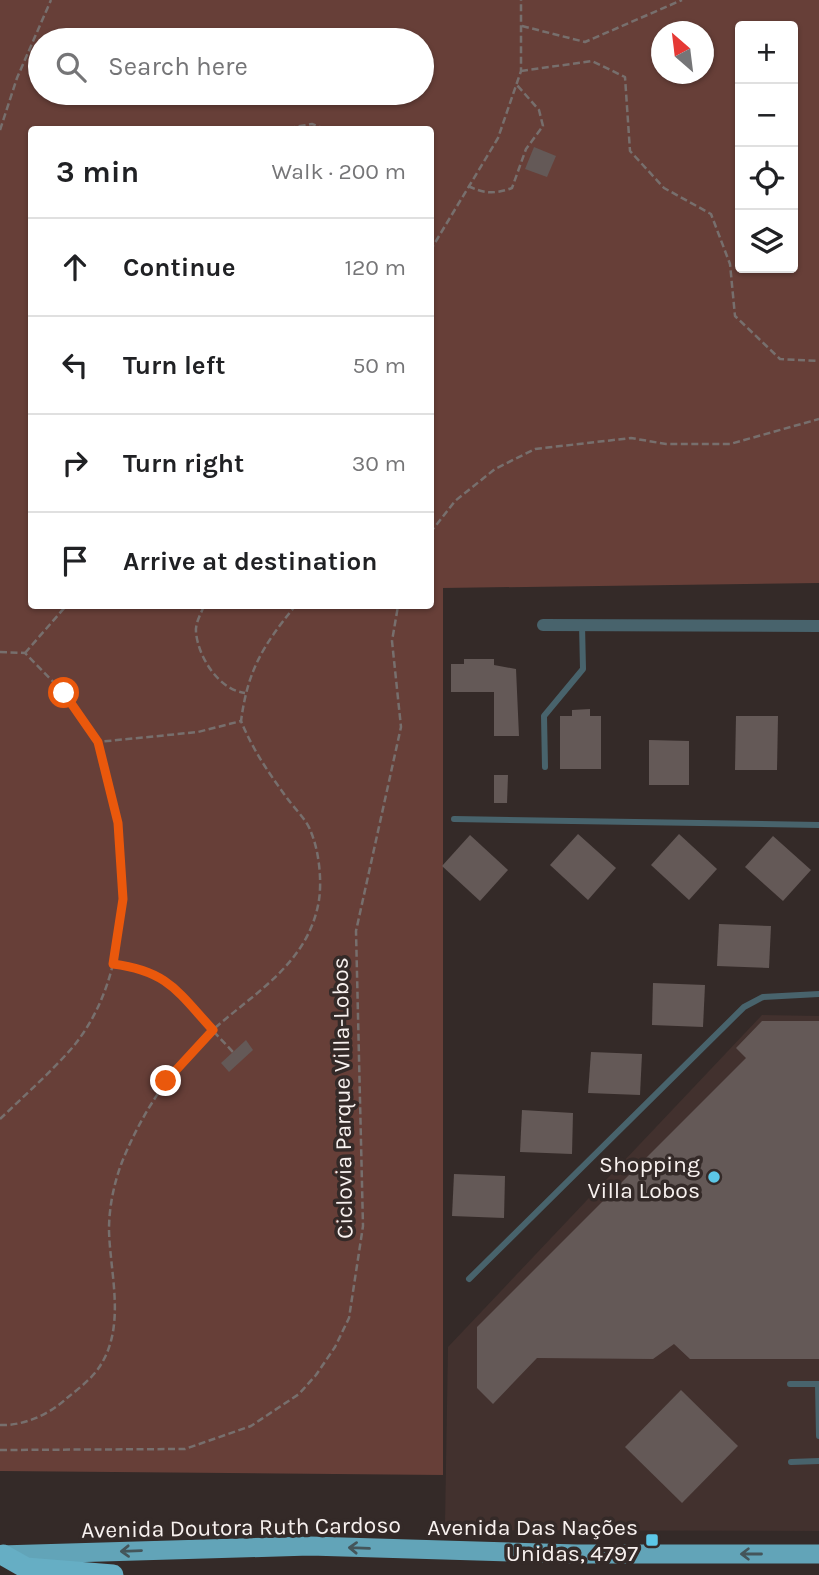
<!DOCTYPE html>
<meta charset="utf-8">
<style>
:root{--surface:#fff;--page:#f2f2f2;--text:#202124;--muted:#757577;--line:#e0e0e0}
body{margin:0;font-family:Karla,sans-serif;background:var(--page);color:var(--text)}
.controls{position:absolute;right:21px;top:21px;display:grid;overflow:hidden;border-radius:7px;box-shadow:0 2px 5px #0004}
.controls button{width:63px;height:63px;display:grid;place-items:center;padding:0;border:0;border-bottom:2px solid var(--line);background:var(--surface);color:var(--text);font:35px sans-serif}
.compass{position:absolute;left:651px;top:21px;width:63px;height:63px;border-radius:50%;background:var(--surface);box-shadow:0 2px 5px #0004;rotate:332deg}
.stop{position:absolute;width:21px;height:21px;margin:-16px;border:5px solid #ea580c;border-radius:50%;background:#fff}
.stop.end{background:#ea580c;border-color:#fff;box-shadow:0 2px 7px #0008}
.list{margin:0;padding:0;list-style:none}
h2{display:flex;justify-content:space-between;align-items:center;height:91px;margin:0;padding:0 28px;font-size:30px}
h2 small{font-size:23px;font-weight:400;color:var(--muted)}
.list li{display:grid;grid-template-columns:46px 1fr auto;gap:21px;align-items:center;box-sizing:border-box;height:98px;padding:0 28px;border-top:2px solid var(--line)}
.list b{display:block;font-size:26px;white-space:nowrap}
.list em{font-size:23px;font-style:normal;color:var(--muted)}
.icon{flex:none;width:38px;height:38px;fill:none;stroke:currentColor;stroke-width:2;stroke-linecap:round;stroke-linejoin:round}
.map{position:relative;flex:none;width:819px;height:1575px;overflow:hidden}
.search{position:absolute;background:var(--surface);box-shadow:0 2px 5px #0004;left:28px;top:28px;width:406px;height:77px;display:flex;align-items:center;gap:18px;box-sizing:border-box;padding:0 24px;border-radius:38px;color:var(--muted);font-size:26px}
.panel{position:absolute;background:var(--surface);box-shadow:0 2px 5px #0004;left:28px;top:126px;width:406px;height:483px;border-radius:7px}
.map>svg:first-child{display:block}
</style>
<div class="map">
<svg width="819" height="1575" viewBox="0 0 819 1575">
<rect width="100%" height="100%" fill="#342a28"/>
<polygon fill="#42312e" points="762,1015 819,1016 819,1531 450,1530 445,1524 448,1347"/>
<path fill="#673f38" fill-rule="evenodd" d="M0,0H819V583L443,588V1475L0,1471ZM740,26H793V268H740ZM662,32H704V74H662ZM40,40H422V93H40ZM32,130H430V606H32Z"/>
<g fill="#645957">
<polygon points="534,147 556,156 547,177 525,169"/>
<polygon points="464,659 494,659 494,665 516,669 519,736 494,736 494,692 451,692 451,664 464,664"/>
<polygon points="590,709 590,716 601,716 601,769 560,769 560,716 572,716 572,710"/>
<polygon points="736,716 778,716 777,770 735,770"/>
<polygon points="649,740 689,741 689,785 649,785"/>
<polygon points="494,775 508,775 507,803 494,803"/>
<polygon points="578,834 616,868 588,900 550,865"/>
<polygon points="679,834 717,869 689,900 651,865"/>
<polygon points="470,835 508,870 480,901 442,866"/>
<polygon points="773,836 811,870 783,901 745,867"/>
<polygon points="719,924 771,926 769,968 717,966"/>
<polygon points="653,983 705,985 703,1027 652,1025"/>
<polygon points="762,1021 819,1021 819,1359 690,1359 674,1344 653,1359 537,1358 493,1404 477,1388 477,1327 746,1058 736,1048"/>
<polygon points="246,1040 253,1050 229,1072 221,1063"/>
<polygon points="591,1052 642,1054 640,1095 588,1093"/>
<polygon points="522,1110 573,1113 572,1154 520,1152"/>
<polygon points="454,1174 505,1176 504,1218 452,1216"/>
<polygon points="681,1390 738,1446 682,1503 625,1447"/>
</g>
<g fill="none" stroke-linecap="round" stroke-linejoin="round">
<g stroke="#776f6d" stroke-width="2.5" stroke-dasharray="7 3.5" stroke-linecap="butt">
<polyline points="522,26 585,42 682,0"/>
<polyline points="521,71 592,61 625,77 630,151 664,188 711,214 730,264 735,316 780,359 819,361"/>
<polyline points="0,130 17,78 51,0"/>
<polyline points="278,130 312,124 328,130"/>
<path d="M468,186C485,194 495,194 512,188L526,149L543,126L539,110L516,84"/>
<polyline points="430,251 498,138 521,71 521,0"/>
<polyline points="430,533 455,501 495,469 535,449 631,438 666,444 730,444 819,419"/>
<path d="M204,606C201,613 195,624 196,632C198,657 219,690 245,693"/>
<path d="M0,652L25,653L64,693L98,742L198,732L241,721C248,669 263,646 295,606"/>
<polyline points="25,653 66,606"/>
<polyline points="113,964 147,970 163,978 233,1052"/>
<path d="M0,1119C24,1096 50,1073 72,1048C123,987 127,900 118,825C114,797 105,769 98,742"/>
<path d="M0,1425C24,1426 50,1414 67,1398C77,1390 90,1380 98,1369C127,1328 110,1275 109,1230C109,1207 114,1183 122,1162C140,1117 168,1073 203,1039C247,996 308,968 319,900C322,880 319,851 311,832C307,820 294,808 287,798C268,772 253,750 241,721"/>
<polyline points="0,1450 185,1449 251,1426 299,1394 316,1375 335,1347 349,1318 363,1226 356,931 401,727 392,641 398,606"/>
</g>
<g stroke="#48636c" stroke-width="6">
<polyline points="545,767 544,716 583,669 582,625"/>
<polyline points="454,819 819,825"/>
<polyline points="469,1279 744,1007 763,997 819,994"/>
<polyline points="790,1384 818,1384 819,1436"/>
<polyline points="791,1462 819,1461"/>
</g>
<polyline stroke="#48636c" stroke-width="12" points="543,625 819,626"/>
<polyline stroke="#62a4b8" stroke-width="19" points="0,1555 310,1546 577,1554 819,1554"/>
<polyline stroke="#66aec4" stroke-width="21" points="3,1555 26,1568 113,1575"/>
</g>
<defs><path id="oneway-shaft" d="M-6 0H5M1.5-3L5.5 0L1.5 3" fill="none" stroke-width="1.6" stroke-linecap="round" stroke-linejoin="round" transform="scale(1.75)"/></defs>
<g stroke="#44555a">
<use href="#oneway-shaft" transform="translate(359 1548) rotate(-178)"/>
<use href="#oneway-shaft" transform="translate(131 1551) rotate(178)"/>
<use href="#oneway-shaft" transform="translate(751 1554) rotate(-180)"/>
</g>
<g fill="none" stroke-linecap="round" stroke-linejoin="round">
<path stroke="#ea580c" stroke-width="9" d="M64,693L98,742L118,823L123,899L113,964C168,971 178,992 213,1030L166,1081"/>
</g>
<g fill="#5cc7e7" stroke="#342a28" stroke-width="2.5">
<circle cx="714" cy="1177" r="7"/>
<rect x="645" y="1533" width="14" height="14" rx="3.5"/>
</g>
<g text-anchor="middle" stroke-width="7" stroke-linejoin="round" paint-order="stroke">
<g font-size="23" fill="#f8f1ef" stroke="#342a28">
<text transform="translate(342 1098) rotate(-91)" y="8">Ciclovia Parque Villa-Lobos</text>
<text transform="translate(241 1527) rotate(-1)" y="8">Avenida Doutora Ruth Cardoso</text>
</g>
<g font-size="23" fill="#f8f1ef" stroke="#342a28" text-anchor="end">
<text x="700" y="1172">Shopping<tspan x="700" dy="26">Villa Lobos</tspan></text>
<text x="638" y="1535">Avenida Das Nações<tspan x="638" dy="26">Unidas, 4797</tspan></text>
</g>
</g>
</svg>
<div class="controls">
<button>+</button>
<button>−</button>
<button><svg class="icon" aria-label="locate" viewBox="0 0 24 24"><circle cx="12" cy="12" r="6"/><path d="M12 2v4M12 18v4M2 12h4M18 12h4"/></svg></button>
<button><svg class="icon" aria-label="layers" viewBox="0 0 24 24"><path d="M12 4l9 5-9 5-9-5zM3 14l9 5 9-5"/></svg></button>
</div>
<svg class="compass" viewBox="-18 -18 36 36"><path d="M0-13l5 13h-10z" fill="#e53935"/><path d="M0 13l5-13h-10z" fill="#757577"/></svg>
<div class="stop" style="left:64px;top:693px"></div>
<div class="stop end" style="left:166px;top:1081px"></div>
<div class="search"><svg class="icon" aria-label="search" viewBox="0 0 24 24"><circle cx="10" cy="10" r="6"/><path d="M15 15l6 6"/></svg>Search here</div>
<section class="panel">
<h2>3 min<small>Walk · 200 m</small></h2>
<ul class="list">
<li><svg class="icon" aria-label="ahead" viewBox="0 0 24 24"><path d="M12 20V5M6 11l6-6 6 6"/></svg><div><b>Continue</b></div><em>120 m</em></li>
<li><svg class="icon" aria-label="left" viewBox="0 0 24 24"><path d="M17 20v-9H6M10 6l-5 5 5 5"/></svg><div><b>Turn left</b></div><em>50 m</em></li>
<li><svg class="icon" aria-label="right" viewBox="0 0 24 24"><path d="M7 20v-9h11M14 6l5 5-5 5"/></svg><div><b>Turn right</b></div><em>30 m</em></li>
<li><svg class="icon" aria-label="arrive" viewBox="0 0 24 24"><path d="M6 21V4h12l-3 4 3 4H6"/></svg><div><b>Arrive at destination</b></div></li>
</ul>
</section>
</div>
